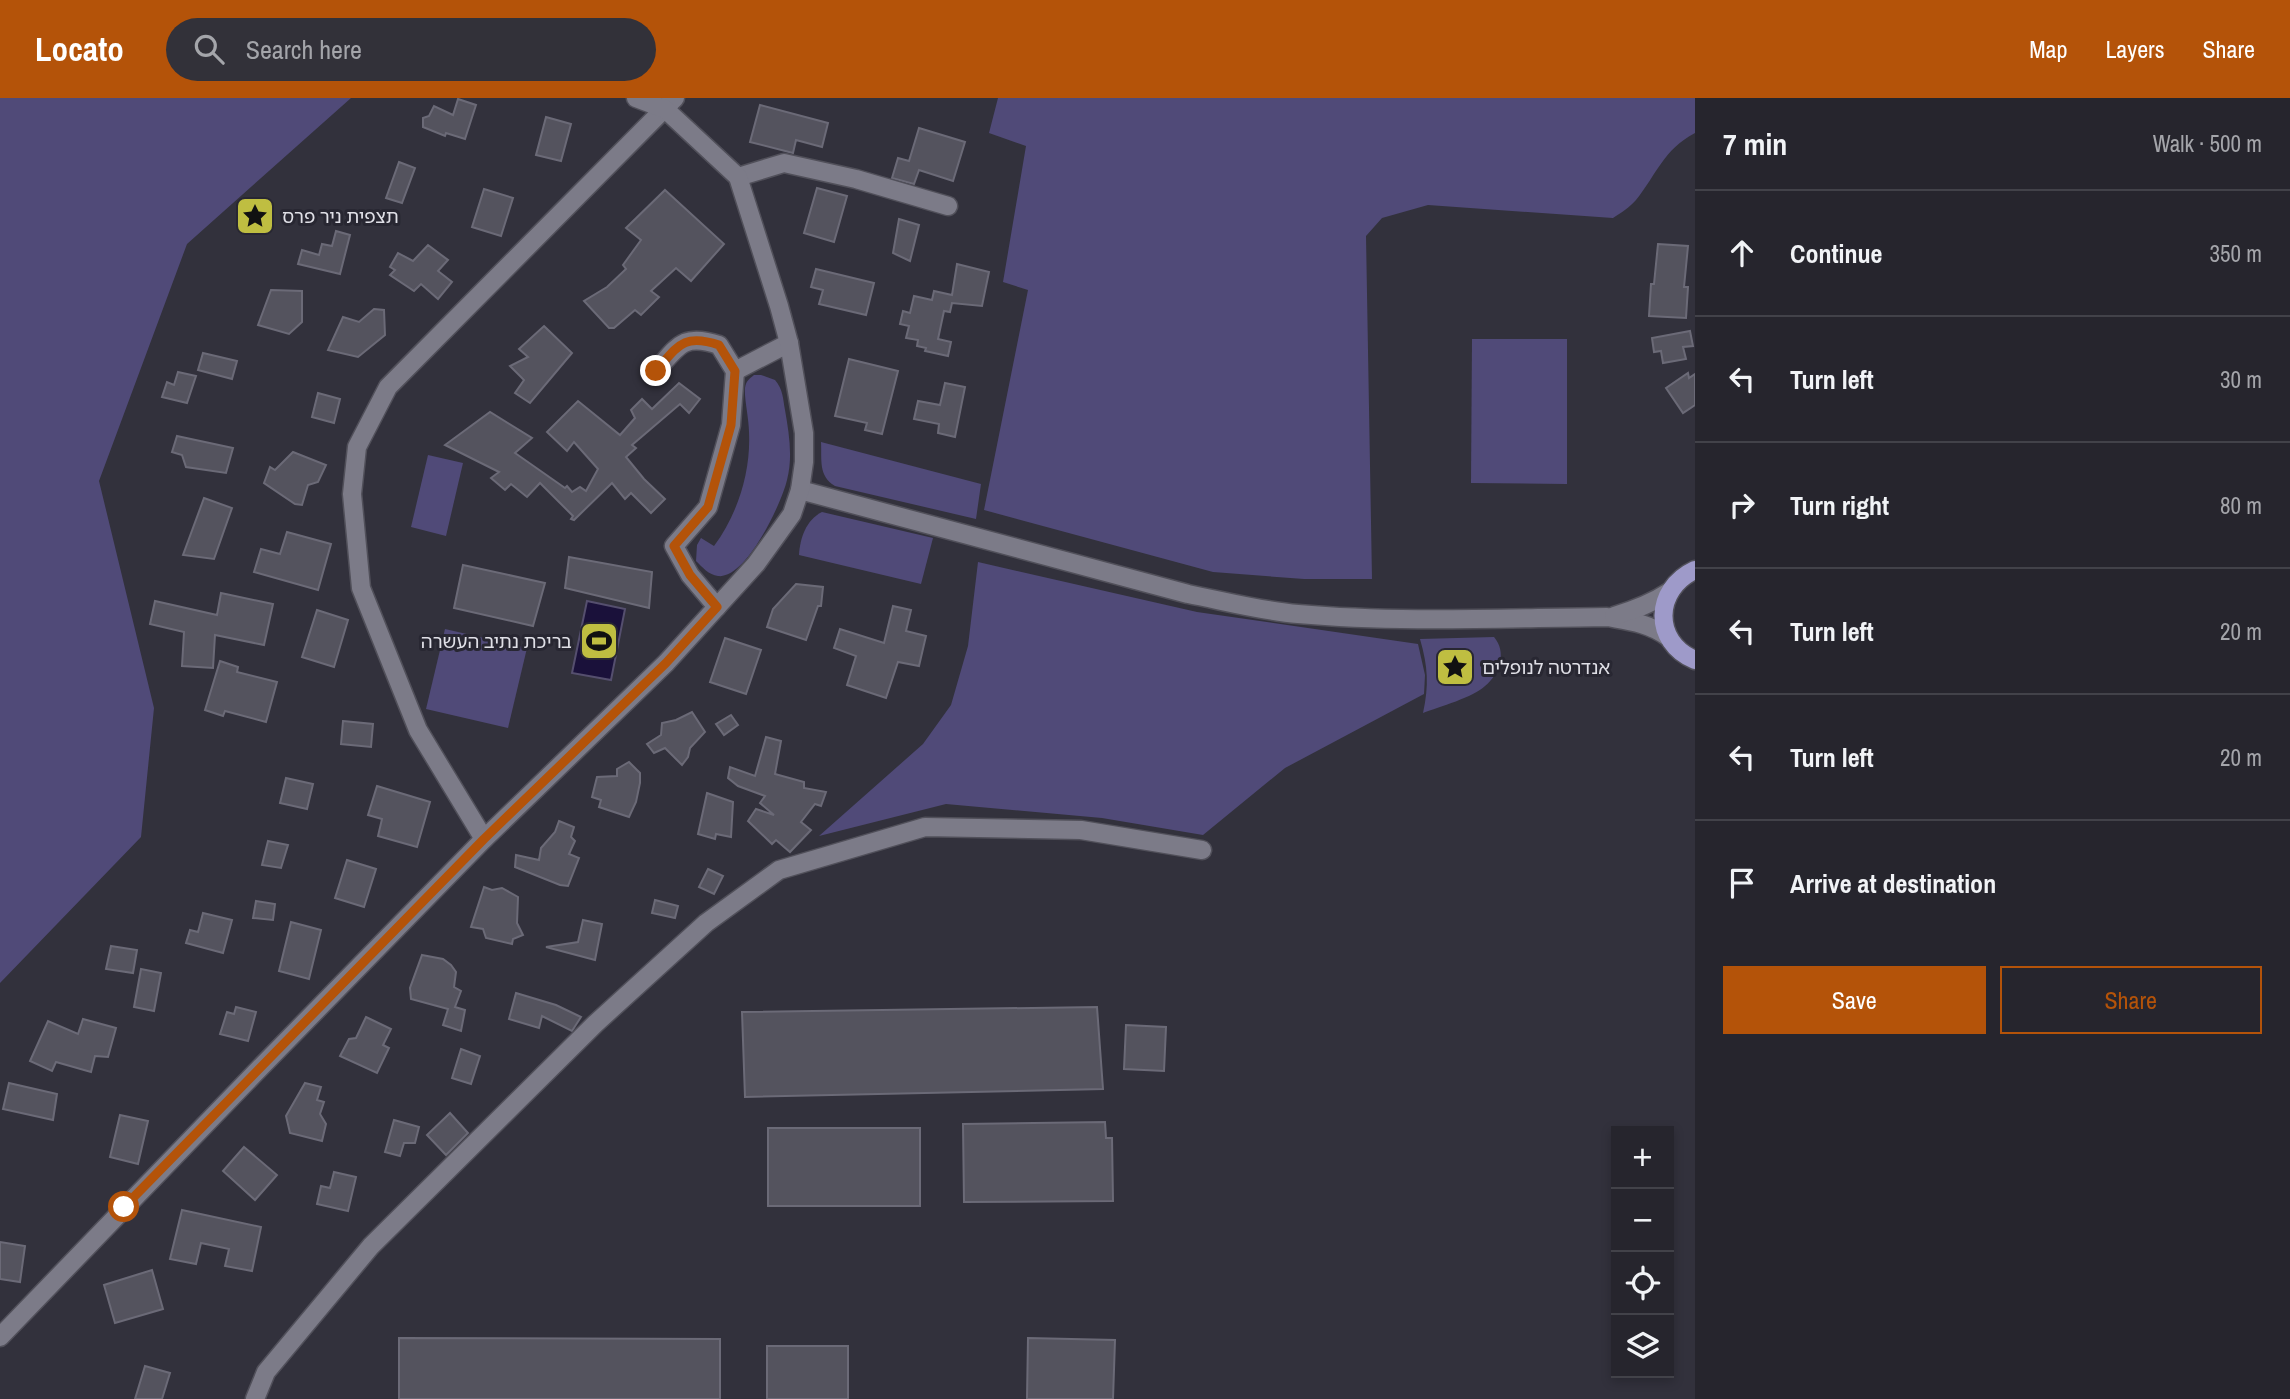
<!DOCTYPE html>
<meta charset="utf-8">
<style>
:root{--surface:#26252d;--page:#323139;--text:#f1f3f6;--muted:#a4a5aa;--line:#424249;--accent:#b45309}
body{margin:0;font-family:"Archivo Narrow","Noto Sans Hebrew",sans-serif;background:var(--page);color:var(--text)}
.controls{position:absolute;right:21px;bottom:21px;display:grid;overflow:hidden;border-radius:0px;box-shadow:0 4px 10px #0003}
.controls button{width:63px;height:63px;display:grid;place-items:center;padding:0;border:0;border-bottom:2px solid var(--line);background:var(--surface);color:var(--text);font:35px sans-serif}
.stop{position:absolute;width:21px;height:21px;margin:-16px;border:5px solid #b45309;border-radius:50%;background:#fff}
.stop.end{background:#b45309;border-color:#fff;box-shadow:0 2px 7px #0008}
.list{margin:0;padding:0;list-style:none}
h2{display:flex;justify-content:space-between;align-items:center;height:91px;margin:0;padding:0 28px;font-size:30px}
h2 small{font-size:23px;font-weight:400;color:var(--muted)}
.list li{display:grid;grid-template-columns:46px 1fr auto;gap:21px;align-items:center;box-sizing:border-box;height:126px;padding:0 28px;border-top:2px solid var(--line)}
.list b{display:block;font-size:26px;white-space:nowrap}
.list em{font-size:23px;font-style:normal;color:var(--muted)}
.actions{display:flex;gap:14px;padding:21px 28px}
.actions a{flex:1;padding:16px 0;border:2px solid var(--accent);border-radius:0px;text-align:center;font-size:24px;color:var(--accent)}
.actions .main{background:var(--accent);color:#fff}
.icon{flex:none;width:38px;height:38px;fill:none;stroke:currentColor;stroke-width:2;stroke-linecap:round;stroke-linejoin:round}
.map{position:relative;flex:none;width:1695px;height:1301px;overflow:hidden}
header{display:flex;align-items:center;gap:42px;box-sizing:border-box;height:98px;padding:0 35px;background:var(--accent);color:#fff}
header strong{font-size:33px}
nav{display:flex;gap:38px;margin-inline-start:auto;font-size:24px}
.search{width:490px;height:63px;background:var(--page);display:flex;align-items:center;gap:18px;box-sizing:border-box;padding:0 24px;border-radius:38px;color:var(--muted);font-size:26px}
main{display:flex}
aside{flex:1;background:var(--surface)}
.map>svg:first-child{display:block}
</style>
<header>
<strong>Locato</strong>
<div class="search"><svg class="icon" aria-label="search" viewBox="0 0 24 24"><circle cx="10" cy="10" r="6"/><path d="M15 15l6 6"/></svg>Search here</div>
<nav><a>Map</a><a>Layers</a><a>Share</a></nav>
</header>
<main>
<div class="map">
<svg width="1695" height="1301" viewBox="0 0 1695 1301">
<rect width="100%" height="100%" fill="#32313c"/>
<g fill="#504a78">
<polygon points="0,0 351,0 187,146 99,383 154,610 141,739 0,885"/>
<path d="M998,0H1695V35C1663,52 1657,76 1636,102C1630,109 1621,115 1613,120L1428,107L1382,120L1366,138L1372,481H1304L1213,474L984,412L1028,192L1003,184L1026,48L989,35Z"/>
<polygon points="1472,241 1567,241 1567,386 1471,385"/>
<path d="M754,277H761L775,282C783,291 783,301 785,312C789,335 793,359 787,382C782,404 746,482 718,478C709,477 702,469 696,463L697,447L701,440L714,448C738,416 751,373 749,334C749,321 744,300 745,290C746,283 749,281 754,277Z"/>
<path d="M821,344L981,386L976,421L835,388C818,378 822,361 821,344Z"/>
<polygon points="428,357 463,365 446,438 411,429"/>
<path d="M822,414L933,440L921,486L799,457C800,440 806,422 822,414Z"/>
<polygon points="978,464 1197,514 1418,546 1425,577 1424,596 1285,670 1203,737 1102,720 946,706 819,738 923,646 951,607 968,548"/>
<polygon points="445,531 527,550 508,630 426,611"/>
<path d="M1494,539C1507,554 1500,576 1485,588C1474,599 1439,609 1423,615C1429,587 1428,569 1420,541Z"/>
</g>
<polygon fill="#1a113a" stroke="#554f6e" stroke-width="2" points="587,503 625,511 611,582 572,575"/>
<g fill="#54535e" stroke="#6b6a77" stroke-width="2">
<polygon points="458,1 476,7 465,41 446,35 445,38 423,29 423,20 429,18 434,8 453,17"/>
<polygon points="760,7 828,25 822,49 796,42 793,55 750,44"/>
<polygon points="546,19 571,26 561,63 536,57"/>
<polygon points="919,30 965,44 953,83 919,72 914,86 892,80 898,60 909,63"/>
<polygon points="399,64 415,70 402,105 386,100"/>
<polygon points="817,90 847,98 834,144 804,135"/>
<polygon points="484,91 513,100 501,138 472,129"/>
<polygon points="665,92 724,146 691,183 676,170 651,193 659,199 641,217 635,212 614,230 609,230 584,203 607,189 626,171 623,167 641,142 626,130"/>
<polygon points="899,121 919,127 910,163 893,155"/>
<polygon points="336,133 350,137 340,176 298,166 302,152 319,157 322,146 332,148"/>
<polygon points="1658,146 1688,148 1684,189 1688,189 1686,220 1649,218 1651,186 1654,186"/>
<polygon points="428,147 448,162 438,173 452,184 438,201 421,186 414,193 390,177 395,172 390,169 398,155 413,163"/>
<polygon points="957,166 989,174 982,208 952,205 950,214 944,213 938,241 951,244 948,258 925,253 926,250 917,248 918,242 906,240 909,228 900,226 903,213 910,215 914,198 932,202 934,193 952,197"/>
<polygon points="816,171 874,185 866,217 819,206 823,192 811,189"/>
<polygon points="271,192 302,193 302,224 289,236 258,227"/>
<polygon points="374,211 384,212 385,237 358,259 328,252 343,219 359,224"/>
<polygon points="544,228 572,255 530,305 515,295 524,282 510,268 528,259 519,251"/>
<polygon points="1690,233 1693,248 1683,249 1686,261 1663,265 1661,253 1654,254 1652,240"/>
<polygon points="203,255 237,263 232,281 198,272"/>
<polygon points="849,261 898,273 882,336 865,332 867,325 835,318"/>
<polygon points="178,274 196,278 187,305 162,299 167,284 174,287"/>
<polygon points="1688,275 1689,280 1695,276 1695,307 1683,315 1666,290"/>
<polygon points="679,285 700,301 689,315 680,306 632,347 636,350 626,359 644,381 665,401 651,415 631,395 625,401 612,385 574,422 571,421 573,418 540,385 527,399 511,386 505,392 491,380 499,374 445,347 490,314 532,340 515,355 565,390 567,388 572,394 580,389 586,393 598,371 574,344 567,353 547,334 578,303 620,337 635,320 631,312 642,301 652,311"/>
<polygon points="945,285 965,289 955,339 938,335 939,326 914,321 918,303 940,307"/>
<polygon points="318,295 340,301 334,325 312,319"/>
<polygon points="177,338 233,350 226,375 186,369 182,357 172,354"/>
<polygon points="293,354 326,367 318,384 308,387 302,407 295,406 264,385 270,369 275,372"/>
<polygon points="204,400 232,410 214,461 183,457"/>
<polygon points="287,434 331,446 318,492 254,474 261,451 280,456"/>
<polygon points="569,459 652,474 649,510 565,490"/>
<polygon points="463,467 545,485 533,528 454,510"/>
<polygon points="796,486 823,489 821,508 818,508 806,542 767,529 773,511"/>
<polygon points="221,495 273,506 264,547 215,537 213,570 182,568 184,534 150,526 155,503 217,517"/>
<polygon points="893,508 911,512 906,533 926,538 919,568 898,564 886,600 847,587 856,558 834,550 840,531 884,545"/>
<polygon points="317,512 348,522 334,569 302,559"/>
<polygon points="725,540 761,552 746,596 710,584"/>
<polygon points="220,563 238,569 237,574 277,584 266,624 225,613 223,618 205,612"/>
<polygon points="692,614 705,634 690,650 688,659 682,667 665,650 654,655 647,646 661,637 662,625 676,622"/>
<polygon points="731,617 738,627 724,637 716,626"/>
<polygon points="343,623 373,626 371,649 341,646"/>
<polygon points="766,639 781,643 775,676 804,684 804,690 826,694 821,708 815,706 801,724 811,732 790,754 776,742 772,746 748,723 756,711 774,717 760,705 765,698 738,688 728,680 730,669 755,678"/>
<polygon points="629,664 640,675 640,685 636,704 629,719 599,709 601,702 592,699 597,679 617,678 617,671"/>
<polygon points="286,680 313,686 307,711 280,705"/>
<polygon points="377,688 430,704 417,749 378,738 382,721 368,717"/>
<polygon points="707,695 733,704 731,739 716,736 715,741 698,736"/>
<polygon points="559,723 574,729 571,739 575,743 569,756 579,760 568,788 560,787 515,769 516,757 539,762 541,750 555,734"/>
<polygon points="268,743 288,747 281,770 262,767"/>
<polygon points="347,762 376,771 364,809 335,800"/>
<polygon points="708,771 723,778 714,796 699,789"/>
<polygon points="484,789 492,792 502,790 518,799 517,825 523,837 513,841 512,846 486,840 483,831 471,829"/>
<polygon points="655,802 678,808 675,820 652,815"/>
<polygon points="256,803 275,806 273,822 253,820"/>
<polygon points="203,815 232,822 223,855 186,845 190,832 198,834"/>
<polygon points="583,822 602,826 595,862 546,849 578,844"/>
<polygon points="291,824 321,832 309,881 279,873"/>
<polygon points="111,848 137,852 133,875 106,871"/>
<polygon points="422,857 443,861 451,867 456,874 454,889 461,893 455,909 465,912 461,933 443,927 448,911 411,901 410,890"/>
<polygon points="141,871 161,875 154,913 134,909"/>
<polygon points="516,895 556,907 581,919 572,933 542,918 539,930 509,921"/>
<polygon points="236,909 256,914 248,943 220,936 227,914 234,916"/>
<polygon points="1097,909 1103,991 745,999 742,914"/>
<polygon points="366,919 391,931 383,947 389,950 377,975 340,958 349,941 356,940"/>
<polygon points="83,921 116,930 108,959 95,958 91,974 56,964 52,973 30,963 48,923 78,936"/>
<polygon points="1126,927 1166,929 1164,973 1124,971"/>
<polygon points="461,951 480,958 471,986 452,980"/>
<polygon points="9,985 57,996 53,1022 3,1011"/>
<polygon points="305,985 321,989 317,1002 324,1004 320,1016 326,1026 322,1043 290,1035 286,1018"/>
<polygon points="450,1015 468,1035 446,1057 427,1037"/>
<polygon points="120,1017 148,1023 138,1066 110,1059"/>
<polygon points="394,1022 419,1029 415,1045 404,1045 400,1058 385,1054"/>
<polygon points="1105,1024 1106,1040 1112,1040 1113,1103 964,1104 963,1026"/>
<rect x="768" y="1030" width="152" height="78"/>
<polygon points="244,1049 277,1077 255,1102 223,1073"/>
<polygon points="334,1074 356,1079 348,1113 317,1106 321,1088 330,1090"/>
<polygon points="182,1112 261,1129 252,1173 225,1168 229,1151 201,1145 196,1166 170,1161"/>
<polygon points="0,1144 25,1148 20,1184 0,1181"/>
<polygon points="152,1172 163,1211 115,1225 104,1187"/>
<polygon points="399,1240 720,1241 720,1301 399,1301"/>
<polygon points="1028,1240 1115,1242 1113,1301 1027,1301"/>
<rect x="767" y="1248" width="81" height="53"/>
<polygon points="145,1268 170,1275 162,1301 135,1301"/>
</g>
<g fill="none" stroke-linecap="round" stroke-linejoin="round">
<defs>
<g id="minor">
<polyline points="738,79 784,65 856,81 948,108"/>
<path d="M656,273C678,248 683,235 719,247L735,273L731,327L708,409L674,448L690,477L717,509"/>
<polyline points="735,273 789,245"/>
<path d="M800,392L1188,496C1224,503 1261,513 1298,516C1400,525 1504,520 1607,519C1629,523 1649,525 1668,539"/>
<path d="M1614,518C1634,512 1651,506 1669,494"/>
<polyline points="484,741 418,632 361,490 352,396 357,349 388,289 675,0"/>
<polyline points="0,1239 255,975 484,741 666,565 756,466 792,416 800,392 804,364 804,335 789,245 779,208 738,79 665,11 636,0"/>
<polyline points="255,1301 266,1274 371,1148 595,926 706,825 779,772 925,729 1081,732 1202,752"/>
</g>
<path id="major" d="M1695,472C1654,491 1652,544 1695,562"/>
</defs>
<use href="#minor" stroke="#51505a" stroke-width="21"/>
<use href="#major" stroke="#51505a" stroke-width="21"/>
<use href="#minor" stroke="#7c7b88" stroke-width="18"/>
<use href="#major" stroke="#9e9ac9" stroke-width="18"/>
</g>
<g fill="none" stroke-linecap="round" stroke-linejoin="round">
<path stroke="#b45309" stroke-width="9" d="M124,1109L484,741L666,565L717,509L690,477L674,448L708,409L731,327L735,273L719,247C683,235 678,248 656,273"/>
</g>
<defs>
<symbol id="sight-square" viewBox="-11 -11 22 22"><rect x="-9" y="-9" width="18" height="18" rx="4" fill="#bfbe41" stroke="#282732"/><path d="M0-6L1.8-2.2L6-1.7L2.9 1.2L3.7 5.4L0 3.3L-3.7 5.4L-2.9 1.2L-6-1.7L-1.8-2.2Z" fill="#111"/></symbol>
<symbol id="stadium-square" viewBox="-11 -11 22 22"><rect x="-9" y="-9" width="18" height="18" rx="4" fill="#bfbe41" stroke="#282732"/><path d="M0-5a6.5 5 0 1 0 0 10a6.5 5 0 1 0 0-10ZM-3.5-1.8h7v3.6h-7Z" fill="#111"/></symbol>
</defs>
<g fill-rule="evenodd">
<use href="#sight-square" x="233" y="96" width="44" height="44"/>
<use href="#stadium-square" x="577" y="521" width="44" height="44"/>
<use href="#sight-square" x="1433" y="547" width="44" height="44"/>
</g>
<g text-anchor="middle" stroke-width="6" stroke-linejoin="round" paint-order="stroke">
<g font-size="19" fill="#dfdfe6" stroke="#282732" text-anchor="start">
<text x="282" y="125">תצפית ניר פרס</text>
<text x="572" y="550" text-anchor="end">בריכת נתיב העשרה</text>
<text x="1482" y="576">אנדרטה לנופלים</text>
</g>
</g>
</svg>
<div class="controls">
<button>+</button>
<button>−</button>
<button><svg class="icon" aria-label="locate" viewBox="0 0 24 24"><circle cx="12" cy="12" r="6"/><path d="M12 2v4M12 18v4M2 12h4M18 12h4"/></svg></button>
<button><svg class="icon" aria-label="layers" viewBox="0 0 24 24"><path d="M12 4l9 5-9 5-9-5zM3 14l9 5 9-5"/></svg></button>
</div>
<div class="stop" style="left:124px;top:1109px"></div>
<div class="stop end" style="left:656px;top:273px"></div>
</div>
<aside>
<h2>7 min<small>Walk · 500 m</small></h2>
<ul class="list">
<li><svg class="icon" aria-label="ahead" viewBox="0 0 24 24"><path d="M12 20V5M6 11l6-6 6 6"/></svg><div><b>Continue</b></div><em>350 m</em></li>
<li><svg class="icon" aria-label="left" viewBox="0 0 24 24"><path d="M17 20v-9H6M10 6l-5 5 5 5"/></svg><div><b>Turn left</b></div><em>30 m</em></li>
<li><svg class="icon" aria-label="right" viewBox="0 0 24 24"><path d="M7 20v-9h11M14 6l5 5-5 5"/></svg><div><b>Turn right</b></div><em>80 m</em></li>
<li><svg class="icon" aria-label="left" viewBox="0 0 24 24"><path d="M17 20v-9H6M10 6l-5 5 5 5"/></svg><div><b>Turn left</b></div><em>20 m</em></li>
<li><svg class="icon" aria-label="left" viewBox="0 0 24 24"><path d="M17 20v-9H6M10 6l-5 5 5 5"/></svg><div><b>Turn left</b></div><em>20 m</em></li>
<li><svg class="icon" aria-label="arrive" viewBox="0 0 24 24"><path d="M6 21V4h12l-3 4 3 4H6"/></svg><div><b>Arrive at destination</b></div></li>
</ul>
<div class="actions"><a class="main">Save</a><a>Share</a></div>
</aside>
</main>
